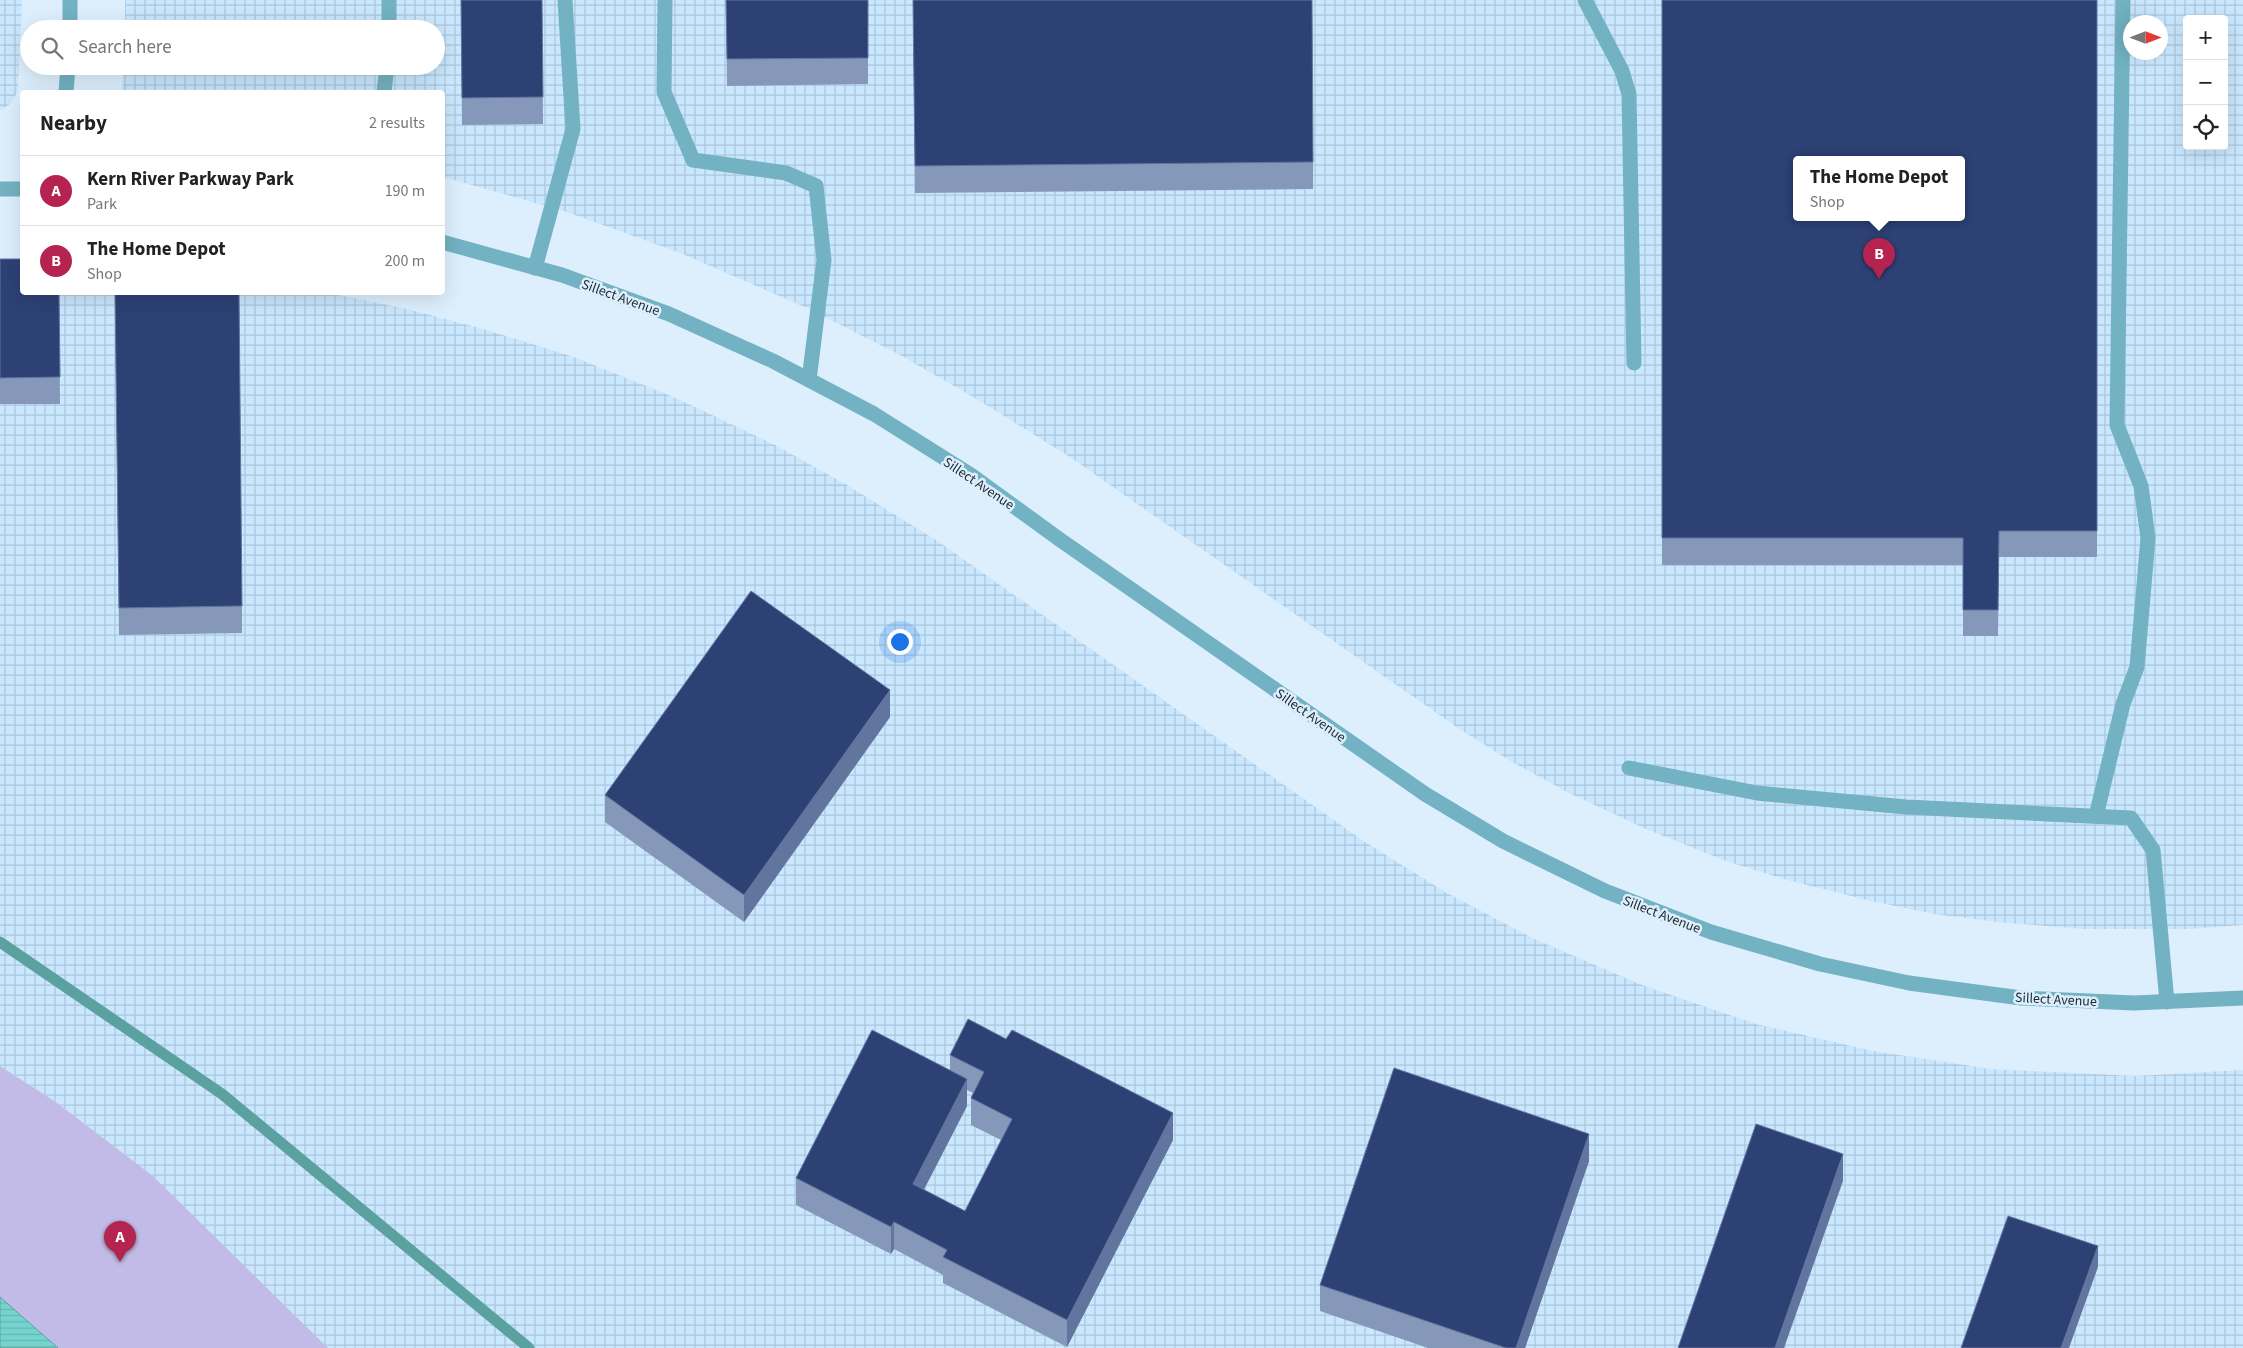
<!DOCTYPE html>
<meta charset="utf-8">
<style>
:root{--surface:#fff;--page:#f6f6f6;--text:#222;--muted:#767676;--line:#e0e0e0;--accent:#b52450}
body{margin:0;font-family:"Source Sans 3",sans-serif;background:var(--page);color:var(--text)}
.controls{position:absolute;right:15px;top:15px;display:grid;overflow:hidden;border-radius:5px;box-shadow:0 5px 20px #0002}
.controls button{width:45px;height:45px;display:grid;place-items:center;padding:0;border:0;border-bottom:1px solid var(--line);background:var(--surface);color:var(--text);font:25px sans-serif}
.compass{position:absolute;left:2123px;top:15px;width:45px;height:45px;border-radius:50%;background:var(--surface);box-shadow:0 5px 20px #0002;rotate:90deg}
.you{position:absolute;left:899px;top:641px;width:18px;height:18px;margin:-12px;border:4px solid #fff;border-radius:50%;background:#1a73e8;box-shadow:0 0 0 8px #1a73e833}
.badge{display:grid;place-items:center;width:32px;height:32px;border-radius:50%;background:var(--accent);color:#fff;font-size:16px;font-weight:700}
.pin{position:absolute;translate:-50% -41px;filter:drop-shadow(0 1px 2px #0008)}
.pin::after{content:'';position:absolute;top:26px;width:18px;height:15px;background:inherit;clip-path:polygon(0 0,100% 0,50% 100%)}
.popup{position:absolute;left:1793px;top:156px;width:172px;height:65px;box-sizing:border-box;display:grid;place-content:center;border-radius:5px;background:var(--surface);filter:drop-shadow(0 1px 4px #0005);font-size:16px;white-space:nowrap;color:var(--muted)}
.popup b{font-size:19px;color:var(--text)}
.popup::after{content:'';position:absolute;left:50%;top:100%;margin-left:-10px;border:10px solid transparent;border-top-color:var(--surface)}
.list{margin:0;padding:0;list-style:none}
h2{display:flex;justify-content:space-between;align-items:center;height:65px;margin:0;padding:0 20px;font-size:21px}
h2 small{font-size:16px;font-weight:400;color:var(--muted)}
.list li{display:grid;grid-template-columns:32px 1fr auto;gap:15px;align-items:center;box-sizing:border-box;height:70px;padding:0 20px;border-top:1px solid var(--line)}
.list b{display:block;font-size:19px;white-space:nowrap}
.list p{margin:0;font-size:16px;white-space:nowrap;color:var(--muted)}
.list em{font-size:16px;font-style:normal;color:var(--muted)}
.icon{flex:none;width:28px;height:28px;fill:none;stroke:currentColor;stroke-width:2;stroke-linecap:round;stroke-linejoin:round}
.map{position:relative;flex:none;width:2243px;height:1348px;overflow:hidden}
.search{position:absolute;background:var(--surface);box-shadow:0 5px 20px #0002;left:20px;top:20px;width:425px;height:55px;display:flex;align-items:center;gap:12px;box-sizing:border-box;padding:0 18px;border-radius:28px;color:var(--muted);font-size:19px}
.panel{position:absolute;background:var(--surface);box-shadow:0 5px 20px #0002;left:20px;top:90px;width:425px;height:205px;border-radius:5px}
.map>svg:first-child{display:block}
</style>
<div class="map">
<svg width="2243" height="1348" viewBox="0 0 2243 1348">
<defs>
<pattern id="industrial-grid" width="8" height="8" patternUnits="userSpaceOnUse" patternTransform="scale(1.25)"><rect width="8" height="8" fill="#c9e7fe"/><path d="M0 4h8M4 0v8" fill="none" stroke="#acc6da"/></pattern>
<pattern id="water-rules" width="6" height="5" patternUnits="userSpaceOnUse" patternTransform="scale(1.25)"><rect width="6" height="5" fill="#75d5ce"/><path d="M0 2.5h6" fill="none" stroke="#65b7b1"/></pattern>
</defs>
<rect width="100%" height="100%" fill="#ddeffd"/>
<g fill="url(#industrial-grid)" fill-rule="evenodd">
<polygon points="0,0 22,0 18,91 10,104 0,111"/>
<path d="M125,0H2243V925L2190,929H2083L1998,922L1934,914L1871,901L1787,880L1726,861L1646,829L1569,793L1512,762L1458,728L1070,457L980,401L900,355L807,308L678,252L564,211L443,177L442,92H122L123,66H436V29H125ZM2187,19H2224V146H2187ZM2130,22H2160V52H2130ZM1796,160H1962V218H1796Z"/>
<polygon points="0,262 22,292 324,292 407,309 487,330 574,357 676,398 775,445 847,485 939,542 1365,842 1447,893 1532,938 1642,985 1756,1024 1873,1051 1991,1069 2135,1076 2243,1070 2243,1348 327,1348 153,1176 56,1102 0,1066"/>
</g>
<polygon fill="#c2bbe8" points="0,1066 56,1102 153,1176 328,1348 0,1348"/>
<polygon fill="url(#water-rules)" stroke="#5ba19f" points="0,1297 58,1348 0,1348"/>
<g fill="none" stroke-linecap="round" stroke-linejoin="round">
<polyline stroke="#5ba19f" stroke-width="11" points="0,942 222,1094 529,1348"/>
<g stroke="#73b2c2" stroke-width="15">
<polyline points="665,0 664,92 693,160 786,173 816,186 824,260 809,380"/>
<polyline points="1585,0 1622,71 1629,94 1634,363"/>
<polyline points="389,29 389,0"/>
<polyline points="384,92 387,66"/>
<polyline points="535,268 573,129 565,0"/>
<polyline points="1629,768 1757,793 1906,807 2131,818 2153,850 2167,1002"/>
<polyline points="2096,816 2123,704 2137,667 2148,538 2141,486 2117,425 2123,0"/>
</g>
<g stroke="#73b2c2" stroke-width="15">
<polyline points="70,29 70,0"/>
<polyline points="66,92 68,66"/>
<polyline points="0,189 22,189"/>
<polyline points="442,242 562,275 669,314 773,361 874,414 971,475 1059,539 1425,794 1503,841 1605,891 1711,932 1820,964 1909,983 2021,998 2134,1003 2243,998"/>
</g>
</g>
<g fill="#8598b9" fill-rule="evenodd">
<polygon points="461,0 542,0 543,124 462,125"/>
<polygon points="726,0 868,0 868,84 727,86"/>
<polygon points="913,0 1313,162 1313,189 915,193"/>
<polygon points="1662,0 2097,0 2097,557 1999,557 1998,636 1963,636 1963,565 1662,565"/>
<polygon points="0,259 59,292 60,404 0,404"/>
<polygon points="115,292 242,606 242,633 119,635"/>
<polygon points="890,717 744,922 605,822 605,795"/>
<path d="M950,1055L1173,1140L1067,1347L943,1283V1275L894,1249L891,1254L796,1205V1178L950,1070ZM967,1090L973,1093L971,1098V1125L1001,1140L965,1211L923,1190L967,1106Z"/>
<polygon points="1589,1161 1525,1348 1428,1348 1320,1311 1320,1285"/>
</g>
<g fill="#62759e">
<polygon points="890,690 890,717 744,922 744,895"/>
<polygon points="967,1079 967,1106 913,1211 913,1184"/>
<polygon points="1173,1113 1173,1140 1067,1347 1067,1320"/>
<polygon points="1589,1134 1589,1161 1525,1348 1516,1348"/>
<polygon points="1843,1154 1843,1181 1784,1348 1775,1348"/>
<polygon points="894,1222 894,1249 891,1254 891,1227"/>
<polygon points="2098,1246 2098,1267 2069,1348 2061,1348"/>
</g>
<g fill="#2d4175" stroke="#62759e" fill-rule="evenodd">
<polygon points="461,0 542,0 543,97 462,98"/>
<polygon points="726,0 868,0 868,58 727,59"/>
<polygon points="913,0 1312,0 1313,162 915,166"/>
<path d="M1662,0H2097V531H1999L1998,610H1963V538H1662ZM1796,160H1962V218H1796Z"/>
<polygon points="0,259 22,259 22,292 59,292 60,377 0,378"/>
<polygon points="115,292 239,292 242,606 119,608"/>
<polygon points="751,591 890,690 744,895 605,795"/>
<polygon points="968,1019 1006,1039 1012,1030 1173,1113 1067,1320 943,1257 947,1250 894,1222 891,1227 796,1178 872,1030 967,1079 913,1184 965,1211 1012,1119 971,1098 984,1072 950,1055"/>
<polygon points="1394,1068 1589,1134 1516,1348 1506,1348 1320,1285"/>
<polygon points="1756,1124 1843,1154 1775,1348 1678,1348"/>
<polygon points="2008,1216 2098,1246 2061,1348 1961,1348"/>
</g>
<g text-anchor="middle" stroke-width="5" stroke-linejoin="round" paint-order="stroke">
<g font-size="14" fill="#1d2932" stroke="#ddeffd">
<text transform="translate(621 297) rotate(20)" y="5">Sillect Avenue</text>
<text transform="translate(979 483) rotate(34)" y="5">Sillect Avenue</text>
<text transform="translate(1311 715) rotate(35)" y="5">Sillect Avenue</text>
<text transform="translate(1662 914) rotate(21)" y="5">Sillect Avenue</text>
<text transform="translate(2056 999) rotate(3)" y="5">Sillect Avenue</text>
</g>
</g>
</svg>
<div class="controls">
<button>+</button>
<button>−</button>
<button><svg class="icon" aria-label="locate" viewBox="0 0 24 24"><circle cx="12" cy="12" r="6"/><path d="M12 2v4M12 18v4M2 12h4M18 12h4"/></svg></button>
</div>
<svg class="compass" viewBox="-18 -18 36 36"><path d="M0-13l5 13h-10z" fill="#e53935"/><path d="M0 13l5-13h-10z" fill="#767676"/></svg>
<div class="you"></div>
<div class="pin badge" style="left:120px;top:1262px">A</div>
<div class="pin badge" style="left:1879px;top:279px">B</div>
<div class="popup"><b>The Home Depot</b>Shop</div>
<div class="search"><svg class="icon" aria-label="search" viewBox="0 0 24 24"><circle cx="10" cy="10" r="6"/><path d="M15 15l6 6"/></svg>Search here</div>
<section class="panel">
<h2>Nearby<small>2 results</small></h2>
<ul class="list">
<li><span class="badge">A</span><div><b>Kern River Parkway Park</b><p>Park</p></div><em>190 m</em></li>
<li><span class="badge">B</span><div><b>The Home Depot</b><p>Shop</p></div><em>200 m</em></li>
</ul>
</section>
</div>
